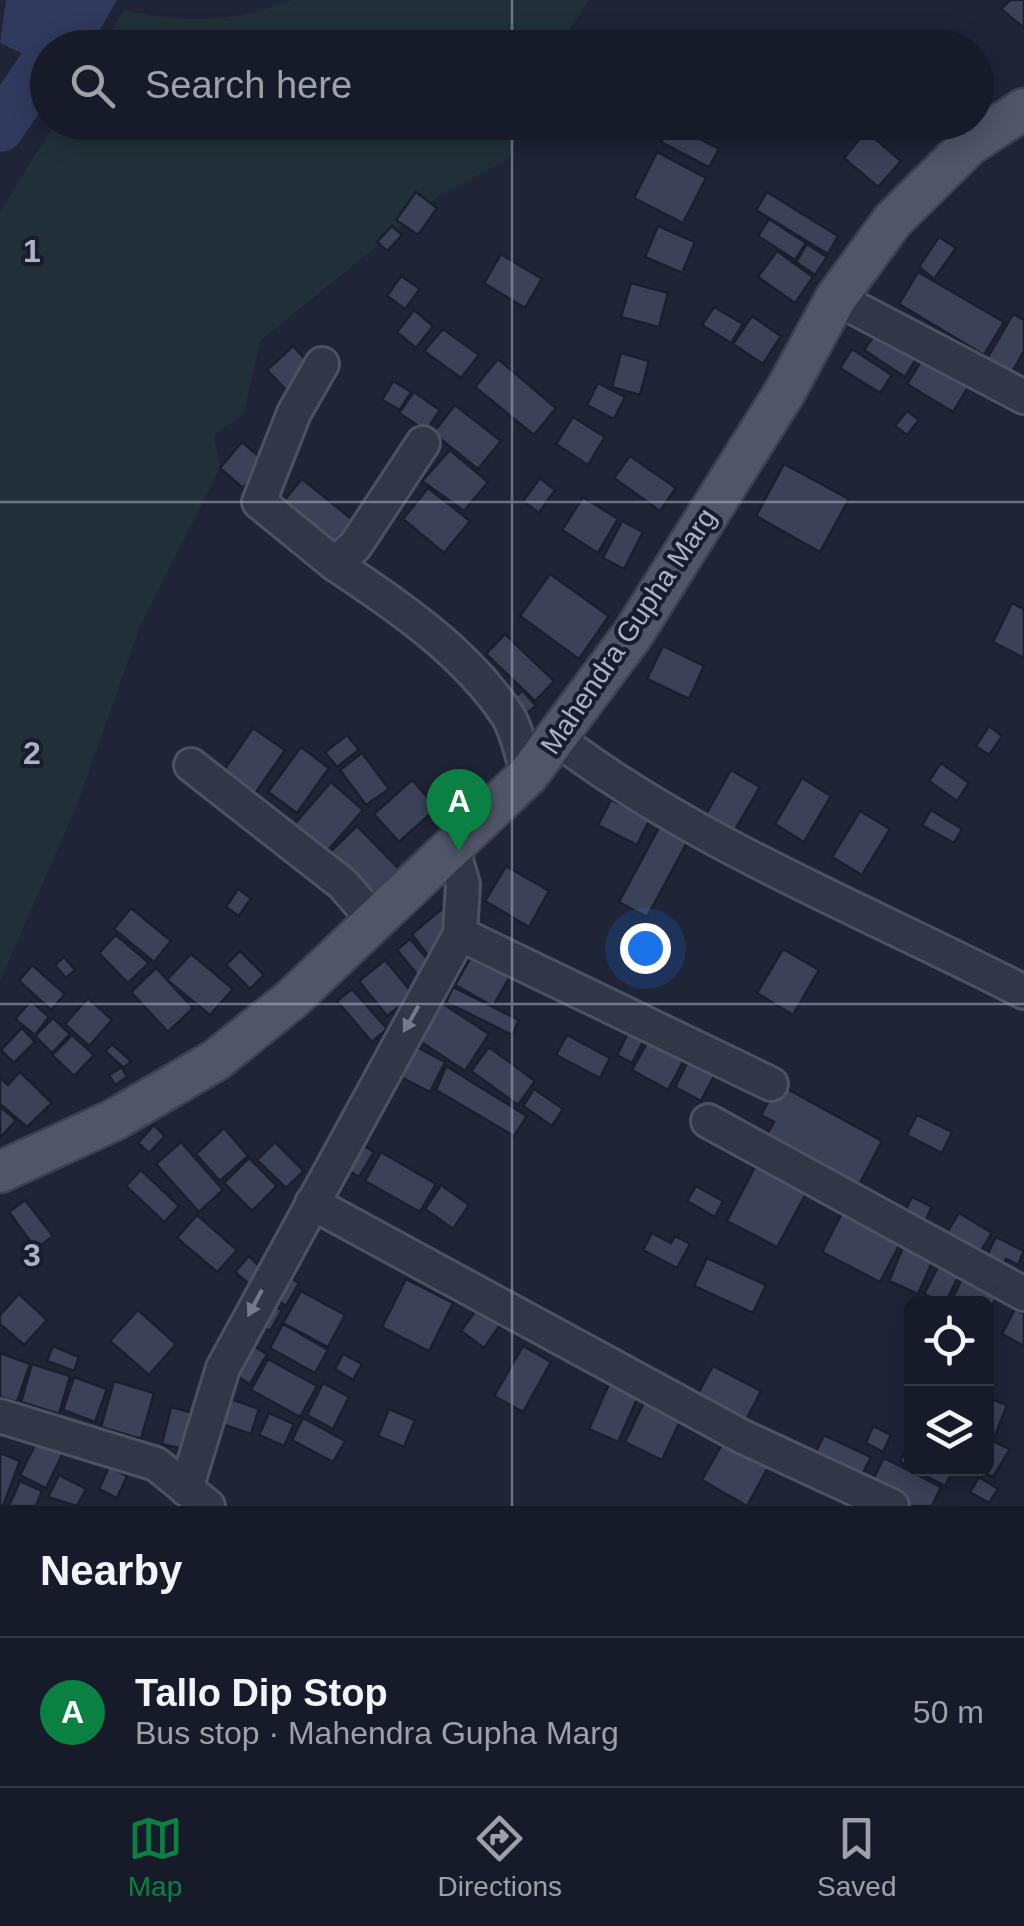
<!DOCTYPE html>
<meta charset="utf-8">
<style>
:root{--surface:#171b29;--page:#242835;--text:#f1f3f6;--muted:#9ea1a8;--line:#363946;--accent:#0b8043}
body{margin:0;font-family:Arial,sans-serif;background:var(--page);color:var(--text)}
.controls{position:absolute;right:30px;bottom:30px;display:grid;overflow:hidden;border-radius:15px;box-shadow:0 5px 25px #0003}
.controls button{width:90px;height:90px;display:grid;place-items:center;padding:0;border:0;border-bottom:2px solid var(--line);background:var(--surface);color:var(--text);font:50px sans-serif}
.you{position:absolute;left:645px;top:948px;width:35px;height:35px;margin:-25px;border:8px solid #fff;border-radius:50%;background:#1a73e8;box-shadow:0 0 0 15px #1a73e833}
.badge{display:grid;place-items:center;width:65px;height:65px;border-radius:50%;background:var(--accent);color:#fff;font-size:32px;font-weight:700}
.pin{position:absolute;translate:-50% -82px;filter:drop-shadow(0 2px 5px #0008)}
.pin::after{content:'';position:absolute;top:52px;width:35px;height:30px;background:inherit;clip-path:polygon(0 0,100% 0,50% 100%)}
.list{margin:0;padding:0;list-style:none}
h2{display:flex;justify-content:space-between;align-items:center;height:130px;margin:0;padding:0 40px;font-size:42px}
h2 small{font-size:32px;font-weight:400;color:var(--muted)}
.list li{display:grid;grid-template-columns:65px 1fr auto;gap:30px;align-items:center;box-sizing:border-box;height:150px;padding:0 40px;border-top:2px solid var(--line)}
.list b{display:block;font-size:38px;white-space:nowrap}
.list p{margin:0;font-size:32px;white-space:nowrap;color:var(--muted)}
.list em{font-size:32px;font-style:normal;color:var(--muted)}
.icon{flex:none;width:55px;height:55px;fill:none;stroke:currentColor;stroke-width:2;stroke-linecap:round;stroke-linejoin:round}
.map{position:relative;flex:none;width:1024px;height:1506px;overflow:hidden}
.search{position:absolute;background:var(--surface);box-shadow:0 5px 25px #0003;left:30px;right:30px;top:30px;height:110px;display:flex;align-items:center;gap:25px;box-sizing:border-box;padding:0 35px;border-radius:55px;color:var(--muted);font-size:38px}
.sheet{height:280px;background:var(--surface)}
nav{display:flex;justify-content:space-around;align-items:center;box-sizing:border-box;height:140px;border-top:2px solid var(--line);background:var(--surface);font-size:28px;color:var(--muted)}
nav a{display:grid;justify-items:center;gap:5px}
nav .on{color:var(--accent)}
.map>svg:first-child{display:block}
</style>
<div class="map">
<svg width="1024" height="1506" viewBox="0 0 1024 1506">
<rect width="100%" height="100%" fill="#1f2437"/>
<g fill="#213038">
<path d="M293,0H589L557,47H101L124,10C184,24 235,22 293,0Z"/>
<polygon points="55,123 522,123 508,159 437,197 260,341 244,414 214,435 220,468 140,627 77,805 0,981 0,212"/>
</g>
<polygon fill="#303a5d" points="6,0 117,0 90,47 48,48 47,65 0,43"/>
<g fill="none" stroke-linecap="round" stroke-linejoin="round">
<polyline stroke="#303a5d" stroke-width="48" points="0,128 48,57"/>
</g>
<g fill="#3b4157" stroke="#1a1e2d" stroke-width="2.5">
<polygon points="1010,0 1024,0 1024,28 1001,9"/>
<polygon points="705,122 733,122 726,134"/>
<polygon points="858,122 897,122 883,141"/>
<polygon points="671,124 719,149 709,167 661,142"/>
<polygon points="866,131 901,161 878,187 844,158"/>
<polygon points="657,152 706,178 683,223 634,198"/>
<polygon points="416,192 437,208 418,235 396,220"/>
<polygon points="767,192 838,236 828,254 756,210"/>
<polygon points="769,219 806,243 795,260 758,236"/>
<polygon points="392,226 402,235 387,251 377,242"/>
<polygon points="658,226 695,242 682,273 645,257"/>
<polygon points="939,237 956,248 934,279 919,267"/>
<polygon points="807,244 827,257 815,275 796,262"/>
<polygon points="777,251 813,277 795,303 758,277"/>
<polygon points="501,254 542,279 525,308 484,283"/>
<polygon points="918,272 1004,322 984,355 899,304"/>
<polygon points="401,276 420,289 405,309 387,296"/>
<polygon points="631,283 668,293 659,327 621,317"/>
<polygon points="714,307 743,324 731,343 702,325"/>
<polygon points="414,310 433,326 416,348 397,332"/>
<polygon points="1013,314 1024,320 1024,351 1010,376 985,362"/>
<polygon points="752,316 781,336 763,364 733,344"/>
<polygon points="443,329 479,355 461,378 424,351"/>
<polygon points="878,330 918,356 905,377 864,350"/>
<polygon points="293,346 315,370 290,394 267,370"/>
<polygon points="852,349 892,375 880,393 840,368"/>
<polygon points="621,353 649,361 640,395 612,387"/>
<polygon points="923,358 969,386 953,412 907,384"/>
<polygon points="498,359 556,408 534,435 475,387"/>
<polygon points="393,381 411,392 400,410 382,400"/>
<polygon points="598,383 625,397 614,419 587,405"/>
<polygon points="414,392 440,410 426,431 399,413"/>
<polygon points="455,405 501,441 478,469 433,433"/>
<polygon points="907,411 919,420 907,435 895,426"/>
<polygon points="573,417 605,437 588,465 556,444"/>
<polygon points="242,442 265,462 243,488 220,468"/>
<polygon points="450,450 488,482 464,511 422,481"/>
<polygon points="630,456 676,488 660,511 614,478"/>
<polygon points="784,464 849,499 820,552 756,516"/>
<polygon points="540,478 555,490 539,513 523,501"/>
<polygon points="302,479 359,525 335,556 275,511"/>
<polygon points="428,488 470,521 444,553 403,519"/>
<polygon points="583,497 618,519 598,553 562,530"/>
<polygon points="622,521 643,532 624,569 603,558"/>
<polygon points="550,574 609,616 579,659 520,616"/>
<polygon points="1012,603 1024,609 1024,658 993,642"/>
<polygon points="505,634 554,681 535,701 486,654"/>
<polygon points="663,646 704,666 689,699 647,679"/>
<polygon points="523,691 536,706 518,720 505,702"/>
<polygon points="989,726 1002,736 989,755 976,746"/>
<polygon points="253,728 285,750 250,801 218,779"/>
<polygon points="347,735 359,750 337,767 325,752"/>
<polygon points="301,747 329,768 297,813 268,792"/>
<polygon points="362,753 389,789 366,805 340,770"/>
<polygon points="941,763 969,783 957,801 929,781"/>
<polygon points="731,770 760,787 735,830 706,814"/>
<polygon points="802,778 831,796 804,842 775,824"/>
<polygon points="412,780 437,808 399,842 374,814"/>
<polygon points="331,782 363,810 323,856 291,828"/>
<polygon points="611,800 650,819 637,845 598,825"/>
<polygon points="931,810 962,829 954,843 922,825"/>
<polygon points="860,811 890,829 862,875 832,857"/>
<polygon points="662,822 690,837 647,917 619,902"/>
<polygon points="357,826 400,870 371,898 328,854"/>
<polygon points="506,866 549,891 529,927 485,901"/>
<polygon points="238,889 251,898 239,916 226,907"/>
<polygon points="131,908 171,941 154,962 114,929"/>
<polygon points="443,908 456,920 432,961 412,934"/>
<polygon points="116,935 149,963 128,983 99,953"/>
<polygon points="410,939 434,967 420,978 397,950"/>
<polygon points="783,949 819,970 793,1015 757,993"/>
<polygon points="475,950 513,971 493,1006 455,985"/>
<polygon points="240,951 264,975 250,989 226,965"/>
<polygon points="191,954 233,989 210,1015 167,980"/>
<polygon points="64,957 75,970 66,978 55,965"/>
<polygon points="385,960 414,995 387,1016 359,981"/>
<polygon points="32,965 65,994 51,1010 19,981"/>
<polygon points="156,968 193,1008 168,1032 131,992"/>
<polygon points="453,987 519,1020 512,1035 446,1002"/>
<polygon points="352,989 387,1029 372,1042 337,1001"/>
<polygon points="88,998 112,1020 89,1046 65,1024"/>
<polygon points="436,999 489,1034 465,1071 412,1036"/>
<polygon points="31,1001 49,1017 35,1035 15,1019"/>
<polygon points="53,1018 70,1034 52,1053 35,1036"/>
<polygon points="631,1027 646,1036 632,1063 617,1055"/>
<polygon points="22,1028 35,1042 14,1063 1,1050"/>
<polygon points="72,1035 94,1055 74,1076 52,1055"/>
<polygon points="567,1035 610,1058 600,1078 556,1055"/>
<polygon points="650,1037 686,1056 668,1090 632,1070"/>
<polygon points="112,1044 131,1061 124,1068 105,1051"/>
<polygon points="411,1044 445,1062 430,1092 395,1074"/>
<polygon points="489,1047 535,1081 518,1105 471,1071"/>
<polygon points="690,1058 716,1072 701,1101 675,1087"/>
<polygon points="446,1066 527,1116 514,1136 436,1090"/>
<polygon points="122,1067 127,1077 115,1085 109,1075"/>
<polygon points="20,1072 52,1103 27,1127 0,1104 0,1077 8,1085"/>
<polygon points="778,1084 882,1141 859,1185 767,1134 774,1122 761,1115"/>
<polygon points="534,1089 563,1109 552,1126 523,1106"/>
<polygon points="0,1107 16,1120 0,1138"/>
<polygon points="917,1115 952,1132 942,1153 907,1135"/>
<polygon points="154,1125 165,1136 149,1153 138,1143"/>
<polygon points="224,1128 248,1156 220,1181 196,1154"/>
<polygon points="181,1142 223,1190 199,1212 156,1164"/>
<polygon points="275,1142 304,1171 286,1188 257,1160"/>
<polygon points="362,1144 374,1152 359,1177 346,1169"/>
<polygon points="381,1152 436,1184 420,1212 365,1181"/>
<polygon points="249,1158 277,1186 252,1211 224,1183"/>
<polygon points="757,1163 808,1190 777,1247 727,1221"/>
<polygon points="141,1170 179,1206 164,1222 126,1186"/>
<polygon points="441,1185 469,1205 453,1229 425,1209"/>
<polygon points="696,1186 723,1201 715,1217 687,1201"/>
<polygon points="912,1197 932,1207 922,1227 902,1217"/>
<polygon points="25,1200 53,1236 36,1249 9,1212"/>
<polygon points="844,1209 902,1240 880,1282 822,1252"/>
<polygon points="959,1213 992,1233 977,1257 944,1237"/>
<polygon points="197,1215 237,1250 217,1272 177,1238"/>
<polygon points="652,1233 671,1243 675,1236 690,1244 677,1268 643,1250"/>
<polygon points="996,1237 1024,1251 1018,1265 1006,1259 1000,1272 983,1263"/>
<polygon points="903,1247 933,1260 918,1294 889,1281"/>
<polygon points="249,1256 262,1269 249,1284 235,1272"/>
<polygon points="707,1258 766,1285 753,1313 694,1286"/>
<polygon points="938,1267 958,1277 945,1304 924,1294"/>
<polygon points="966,1270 1001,1287 986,1318 986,1304 950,1304"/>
<polygon points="288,1276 299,1283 286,1306 275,1299"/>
<polygon points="406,1279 453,1303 429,1351 382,1327"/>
<polygon points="301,1291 345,1315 328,1347 283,1323"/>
<polygon points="19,1294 47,1320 24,1345 0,1324 0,1315"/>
<polygon points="271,1305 282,1310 270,1331 260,1325"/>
<polygon points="479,1306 502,1322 484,1348 461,1331"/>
<polygon points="1015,1309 1024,1314 1024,1346 1002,1334"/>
<polygon points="138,1310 176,1344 149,1375 110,1341"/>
<polygon points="283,1324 328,1350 315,1373 270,1348"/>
<polygon points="252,1345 267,1354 250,1384 235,1375"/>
<polygon points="53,1346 79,1357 74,1371 47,1361"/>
<polygon points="523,1346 551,1362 523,1412 494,1396"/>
<polygon points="0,1353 30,1364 17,1402 0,1397"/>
<polygon points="343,1354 362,1364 353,1380 335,1369"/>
<polygon points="268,1359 317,1386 300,1417 251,1390"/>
<polygon points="32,1364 70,1376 59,1414 21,1402"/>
<polygon points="713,1366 761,1391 744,1424 695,1399"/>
<polygon points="74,1377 107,1389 95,1422 63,1410"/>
<polygon points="114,1381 154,1393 141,1439 101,1427"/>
<polygon points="323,1383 349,1397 333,1429 307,1415"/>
<polygon points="609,1384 638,1397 618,1442 589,1429"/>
<polygon points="986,1397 1007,1405 994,1438 986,1435"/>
<polygon points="231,1399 259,1409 251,1434 222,1424"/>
<polygon points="644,1402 681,1419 662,1460 625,1442"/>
<polygon points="171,1407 200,1415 191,1451 162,1444"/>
<polygon points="389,1409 415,1420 404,1447 378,1436"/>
<polygon points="269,1413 294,1424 284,1446 259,1435"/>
<polygon points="303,1418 345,1441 333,1462 292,1440"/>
<polygon points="873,1426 891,1435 883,1452 866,1443"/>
<polygon points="824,1435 871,1457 859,1481 813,1458"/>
<polygon points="39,1437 65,1449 46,1488 20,1475"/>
<polygon points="912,1438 912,1468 900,1462"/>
<polygon points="986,1438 1010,1449 993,1477 977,1468 986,1468"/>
<polygon points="725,1439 770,1464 747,1506 702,1480"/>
<polygon points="0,1453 20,1461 3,1506 0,1506"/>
<polygon points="884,1458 941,1487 932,1506 907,1506 869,1487"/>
<polygon points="109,1467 127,1476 117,1498 99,1489"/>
<polygon points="912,1468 954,1468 945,1486"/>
<polygon points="59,1475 86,1489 77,1506 48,1497"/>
<polygon points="979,1477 998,1489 989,1503 970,1492"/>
<polygon points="20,1481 42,1491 36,1506 9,1506"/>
</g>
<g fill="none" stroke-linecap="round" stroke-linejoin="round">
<defs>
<g id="minor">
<polyline points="836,298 1024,397"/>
<polyline points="322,364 294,413 259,502 335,564"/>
<path d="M423,443L355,546L335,564C398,606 466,652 508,716C518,733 522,756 528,775"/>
<path d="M556,738C697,845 867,911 1024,992"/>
<polyline points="191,765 343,884 374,920"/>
<polyline points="460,934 771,1084"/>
<polyline points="708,1121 1024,1294"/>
<polyline points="312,1203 743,1437 892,1506"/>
<polyline points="0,1416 156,1464 208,1506"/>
<polyline points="186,1489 223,1368 460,934 463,884 453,850"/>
</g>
<polyline id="major" points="0,1172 114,1120 216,1060 292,999 528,775 633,634 786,390 836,298 893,220 969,145 1024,109"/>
</defs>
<use href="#minor" stroke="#4d5162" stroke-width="38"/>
<use href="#major" stroke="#3c4051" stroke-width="45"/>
<use href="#minor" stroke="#323747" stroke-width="32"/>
<use href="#major" stroke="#505567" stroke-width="40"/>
</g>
<defs><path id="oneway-solid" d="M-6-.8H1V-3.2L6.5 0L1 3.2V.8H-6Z" transform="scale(2.5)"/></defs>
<g fill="#757a8c">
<use href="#oneway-solid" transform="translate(411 1019) rotate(120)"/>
<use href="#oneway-solid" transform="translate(255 1303) rotate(118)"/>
</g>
<path fill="none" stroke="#acb1c4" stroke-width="2.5" stroke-opacity="0.55" d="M512,0V48M512,122V1506M0,502H1024M0,1004H1024"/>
<g text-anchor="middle" stroke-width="8" stroke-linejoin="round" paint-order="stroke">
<g font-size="28" fill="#acb1c4" stroke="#181c2b">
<text transform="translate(628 631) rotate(-56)" y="10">Mahendra Gupha Marg</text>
</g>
</g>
<g font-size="32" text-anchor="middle" font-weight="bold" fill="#acb1c4" stroke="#181c2b" stroke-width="8" stroke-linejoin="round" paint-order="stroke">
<text x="32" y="262">1</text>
<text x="32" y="764">2</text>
<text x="32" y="1266">3</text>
</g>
</svg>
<div class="controls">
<button><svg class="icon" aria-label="locate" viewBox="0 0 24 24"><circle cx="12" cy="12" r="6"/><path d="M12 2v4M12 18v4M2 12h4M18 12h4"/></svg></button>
<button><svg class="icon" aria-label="layers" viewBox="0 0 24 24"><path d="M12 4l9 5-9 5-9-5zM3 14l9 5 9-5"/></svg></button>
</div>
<div class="you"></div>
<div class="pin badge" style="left:459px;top:851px">A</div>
<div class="search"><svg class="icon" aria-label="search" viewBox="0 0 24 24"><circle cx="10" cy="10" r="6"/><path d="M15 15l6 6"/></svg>Search here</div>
</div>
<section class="sheet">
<h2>Nearby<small></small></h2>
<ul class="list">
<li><span class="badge">A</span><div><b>Tallo Dip Stop</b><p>Bus stop · Mahendra Gupha Marg</p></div><em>50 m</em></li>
</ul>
</section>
<nav>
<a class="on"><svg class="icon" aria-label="map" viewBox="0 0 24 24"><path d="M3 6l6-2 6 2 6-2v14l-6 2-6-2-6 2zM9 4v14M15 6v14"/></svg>Map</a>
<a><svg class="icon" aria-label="directions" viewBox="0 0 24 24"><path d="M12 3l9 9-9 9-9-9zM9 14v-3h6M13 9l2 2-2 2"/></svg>Directions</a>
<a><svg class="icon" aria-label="saved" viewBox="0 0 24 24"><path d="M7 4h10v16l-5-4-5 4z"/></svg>Saved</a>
</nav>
